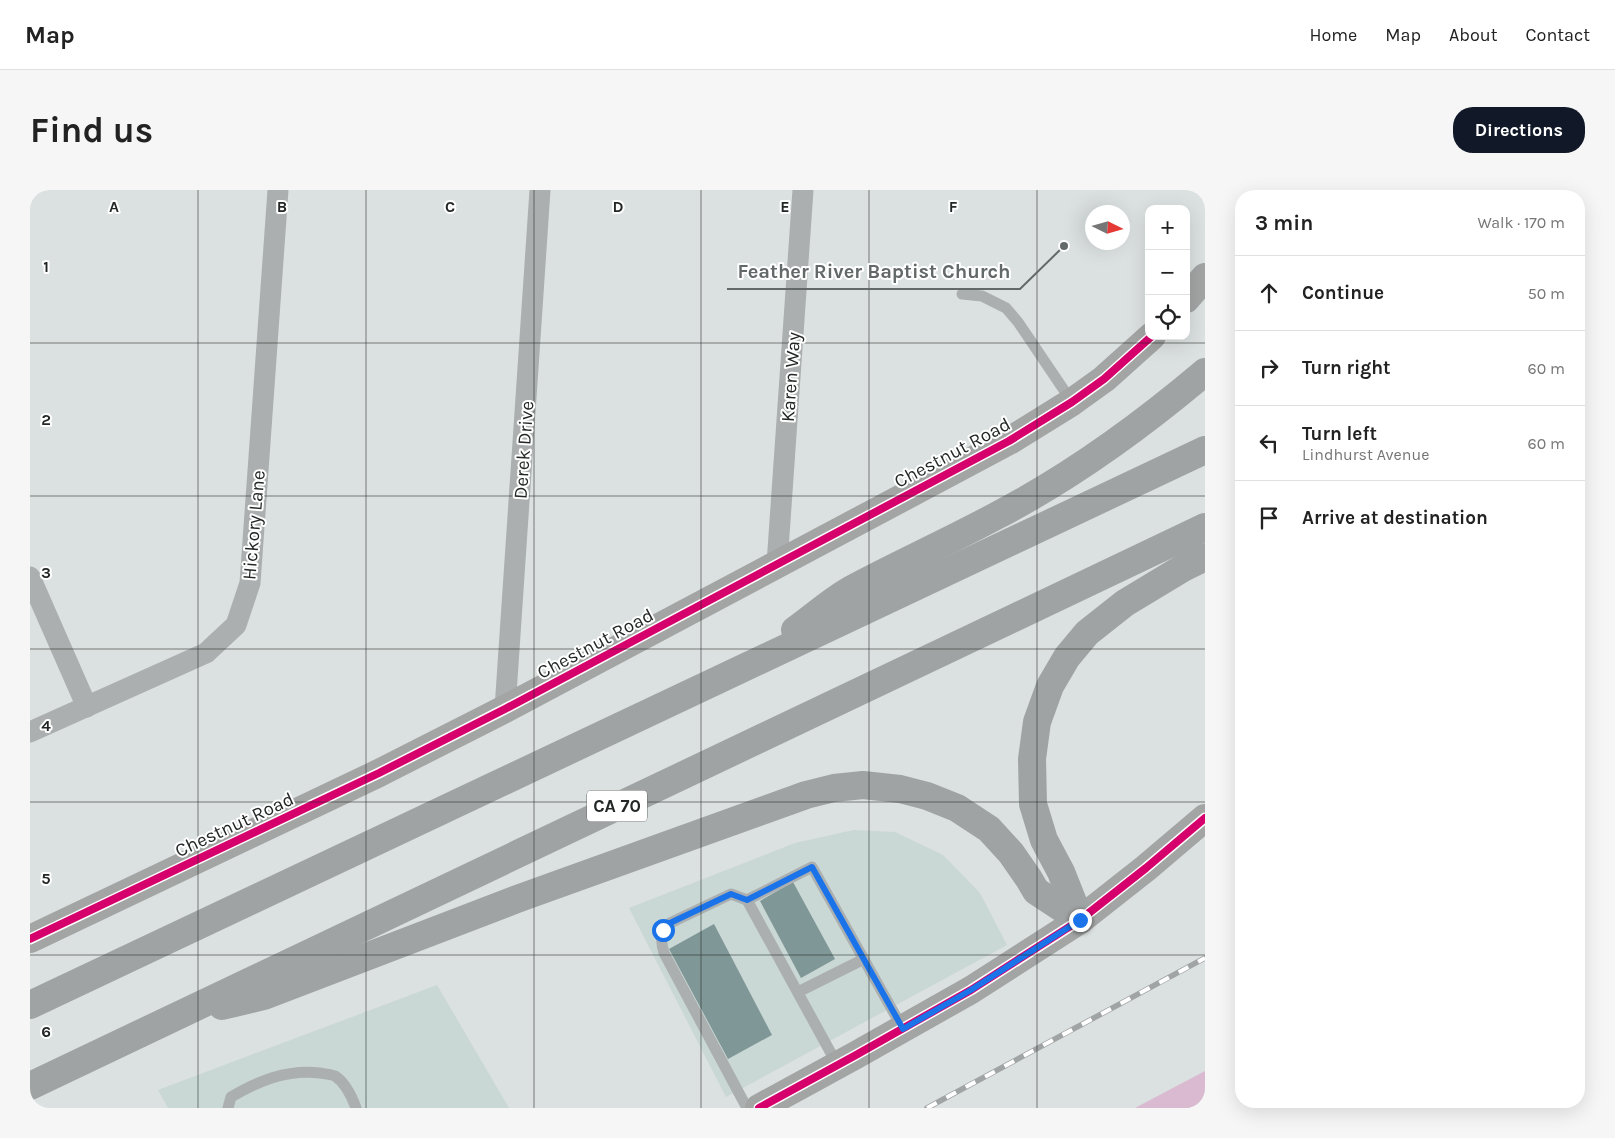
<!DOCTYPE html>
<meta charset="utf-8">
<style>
:root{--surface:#fff;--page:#f6f6f6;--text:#222;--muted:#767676;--line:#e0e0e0;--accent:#111827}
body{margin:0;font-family:Karla,sans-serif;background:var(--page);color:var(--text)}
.controls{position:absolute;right:15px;top:15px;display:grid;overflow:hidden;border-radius:10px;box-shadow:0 5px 20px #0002}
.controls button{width:45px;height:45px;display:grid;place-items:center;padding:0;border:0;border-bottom:1px solid var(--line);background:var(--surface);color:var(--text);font:25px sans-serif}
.compass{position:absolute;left:1055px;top:15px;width:45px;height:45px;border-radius:50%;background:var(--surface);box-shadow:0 5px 20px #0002;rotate:95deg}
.stop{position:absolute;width:15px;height:15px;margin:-11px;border:4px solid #1a73e8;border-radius:50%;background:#fff}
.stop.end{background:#1a73e8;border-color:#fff;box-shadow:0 1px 5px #0008}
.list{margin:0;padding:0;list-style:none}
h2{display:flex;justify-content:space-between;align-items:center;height:65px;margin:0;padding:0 20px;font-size:21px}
h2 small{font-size:16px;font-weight:400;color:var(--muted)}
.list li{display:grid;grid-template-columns:32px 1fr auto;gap:15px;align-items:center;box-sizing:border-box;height:75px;padding:0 20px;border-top:1px solid var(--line)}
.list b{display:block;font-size:19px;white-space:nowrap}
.list p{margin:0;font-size:16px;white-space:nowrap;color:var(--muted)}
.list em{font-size:16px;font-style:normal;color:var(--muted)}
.icon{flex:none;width:28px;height:28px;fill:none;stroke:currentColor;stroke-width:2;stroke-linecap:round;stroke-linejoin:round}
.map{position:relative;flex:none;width:1175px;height:918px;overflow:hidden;border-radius:20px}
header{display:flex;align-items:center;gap:30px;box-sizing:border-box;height:70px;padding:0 25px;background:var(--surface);border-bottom:1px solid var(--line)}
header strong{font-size:24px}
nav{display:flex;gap:28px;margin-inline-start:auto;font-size:18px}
.intro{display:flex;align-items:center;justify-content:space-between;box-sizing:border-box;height:120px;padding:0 30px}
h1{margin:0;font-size:35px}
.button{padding:12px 22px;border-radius:20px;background:var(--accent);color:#fff;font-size:18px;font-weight:700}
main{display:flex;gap:30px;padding:0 30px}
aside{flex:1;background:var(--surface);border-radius:20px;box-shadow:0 5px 20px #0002}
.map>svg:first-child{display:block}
</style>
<header>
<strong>Map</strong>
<nav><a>Home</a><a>Map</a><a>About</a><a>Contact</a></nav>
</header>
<div class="intro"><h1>Find us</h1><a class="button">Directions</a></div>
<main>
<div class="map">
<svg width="1175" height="918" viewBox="0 0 1175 918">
<rect width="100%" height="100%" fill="#dbe0e0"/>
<g fill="#c9d7d5">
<polygon points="824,640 865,642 913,665 950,703 977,755 696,907 599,718 765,653"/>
<polygon points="407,795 479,918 138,918 128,900"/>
</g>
<polygon fill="#d9bad1" points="1175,881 1175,918 1105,918"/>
<g fill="#7f9796">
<polygon points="763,692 805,769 771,788 730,711"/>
<polygon points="684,734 742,845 698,869 639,759"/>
</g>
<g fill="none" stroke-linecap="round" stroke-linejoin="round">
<g stroke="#acafaf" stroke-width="11">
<polyline points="932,104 952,106 976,118 988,132 1042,212"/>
<polyline points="768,802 834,769"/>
<polyline points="808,876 717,710 782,677 873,839"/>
<path d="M198,918L201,907C228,891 257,879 290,883C294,884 301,884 305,886C316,893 322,907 326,918"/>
<path d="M717,918L634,763C630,750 631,742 640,733L701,704L717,710"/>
</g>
<g stroke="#acafaf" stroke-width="21">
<polyline points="747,374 773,0"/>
<polyline points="0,387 57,517"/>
<polyline points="475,519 510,0"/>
<polyline points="0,542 176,463 206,435 220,393 248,0"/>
</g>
<g stroke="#a3a4a4" stroke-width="28">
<polyline points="1156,109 1175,87"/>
<polyline points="0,749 349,583 475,519 979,251 1042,212 1074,189 1122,146"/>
<polyline points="729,918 826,865 941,800 1050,730 1116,678 1175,628"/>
</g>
<g stroke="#a0a3a3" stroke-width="28">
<path d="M765,440C783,427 801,411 820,400C868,374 918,352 966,326C1041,287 1110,237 1175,182"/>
<polyline points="1050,730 1031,682 1014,650 1003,614 1002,569 1007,532 1020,496 1037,467 1057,443 1095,413 1153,378 1175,367"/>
<path d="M0,815C392,630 784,446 1175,260"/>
<polyline points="192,816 234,806 487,709 776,605 804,598 833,595 870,599 897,606 927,618 959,639 981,663 999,689 1006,701 1050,730"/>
<polyline points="0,896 1175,337"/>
</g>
<defs>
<polyline id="rail" points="897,918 1175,768"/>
</defs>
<use href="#rail" stroke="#a1a4a4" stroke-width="5.5"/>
<use href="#rail" stroke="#fff" stroke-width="4" stroke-dasharray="11" stroke-linecap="butt"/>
<defs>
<g id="cycleway">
<polyline points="0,749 349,583 475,519 979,251 1042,212 1074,189 1122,146"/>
<polyline points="729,918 826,865 941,800 1050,730 1116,678 1175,628"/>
</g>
</defs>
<use href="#cycleway" stroke="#fff" stroke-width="11"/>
<use href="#cycleway" stroke="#d6006c" stroke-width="8"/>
</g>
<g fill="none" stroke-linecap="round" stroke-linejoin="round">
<polyline stroke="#1a73e8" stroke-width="6" points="633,740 640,733 701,704 717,710 782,677 873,839 941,800 1050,730"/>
</g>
<path fill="none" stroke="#232827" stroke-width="1" stroke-opacity="0.55" d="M168,0V918M336,0V918M504,0V918M671,0V918M839,0V918M1007,0V918M0,153H1175M0,306H1175M0,459H1175M0,612H1175M0,765H1175"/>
<g text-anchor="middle" stroke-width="4" stroke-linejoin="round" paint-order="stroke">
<rect fill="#fff" stroke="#656868" stroke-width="1" x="557" y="600.5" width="60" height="31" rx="4"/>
<g font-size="18" font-weight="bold" fill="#232827">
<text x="587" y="622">CA 70</text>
</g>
<g font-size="19" fill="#232827" stroke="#fff">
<text transform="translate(760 187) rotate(-86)" y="7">Karen Way</text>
<text transform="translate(493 260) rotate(-86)" y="7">Derek Drive</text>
<text transform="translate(922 262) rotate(-28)" y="7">Chestnut Road</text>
<text transform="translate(223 335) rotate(-85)" y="7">Hickory Lane</text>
<text transform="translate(565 453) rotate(-28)" y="7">Chestnut Road</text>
<text transform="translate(204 634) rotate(-25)" y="7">Chestnut Road</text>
</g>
</g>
<g font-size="16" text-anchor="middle" font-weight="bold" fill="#232827" stroke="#fff" stroke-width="4" stroke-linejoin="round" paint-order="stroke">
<text x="84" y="22">A</text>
<text x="252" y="22">B</text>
<text x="420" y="22">C</text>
<text x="588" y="22">D</text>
<text x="755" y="22">E</text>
<text x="923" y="22">F</text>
<text x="16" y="82">1</text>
<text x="16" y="235">2</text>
<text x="16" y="388">3</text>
<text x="16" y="541">4</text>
<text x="16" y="694">5</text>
<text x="16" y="847">6</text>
</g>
<path fill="none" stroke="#636868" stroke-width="2" d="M1034 56L990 99H697"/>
<circle fill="#636868" stroke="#fff" stroke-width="2" cx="1034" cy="56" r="5"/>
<g font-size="20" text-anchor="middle" font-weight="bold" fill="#636868" stroke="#fff" stroke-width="4" stroke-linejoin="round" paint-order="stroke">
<text x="844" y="88">Feather River Baptist Church</text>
</g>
</svg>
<div class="controls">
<button>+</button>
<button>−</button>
<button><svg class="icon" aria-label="locate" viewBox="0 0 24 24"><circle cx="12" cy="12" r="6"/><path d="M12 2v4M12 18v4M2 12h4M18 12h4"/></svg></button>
</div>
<svg class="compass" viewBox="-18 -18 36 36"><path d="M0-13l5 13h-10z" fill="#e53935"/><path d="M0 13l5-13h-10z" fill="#767676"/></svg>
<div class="stop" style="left:633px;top:740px"></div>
<div class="stop end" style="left:1050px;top:730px"></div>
</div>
<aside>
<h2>3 min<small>Walk · 170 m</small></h2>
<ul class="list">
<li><svg class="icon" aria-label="ahead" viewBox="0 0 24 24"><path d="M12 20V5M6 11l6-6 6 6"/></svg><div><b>Continue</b></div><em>50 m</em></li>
<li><svg class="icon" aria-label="right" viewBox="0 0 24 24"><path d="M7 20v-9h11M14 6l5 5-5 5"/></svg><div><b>Turn right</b></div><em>60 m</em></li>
<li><svg class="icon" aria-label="left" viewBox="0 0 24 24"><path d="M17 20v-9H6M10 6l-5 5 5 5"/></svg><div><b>Turn left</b><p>Lindhurst Avenue</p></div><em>60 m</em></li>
<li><svg class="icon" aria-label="arrive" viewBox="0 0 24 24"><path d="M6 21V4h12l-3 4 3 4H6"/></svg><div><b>Arrive at destination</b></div></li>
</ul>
</aside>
</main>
